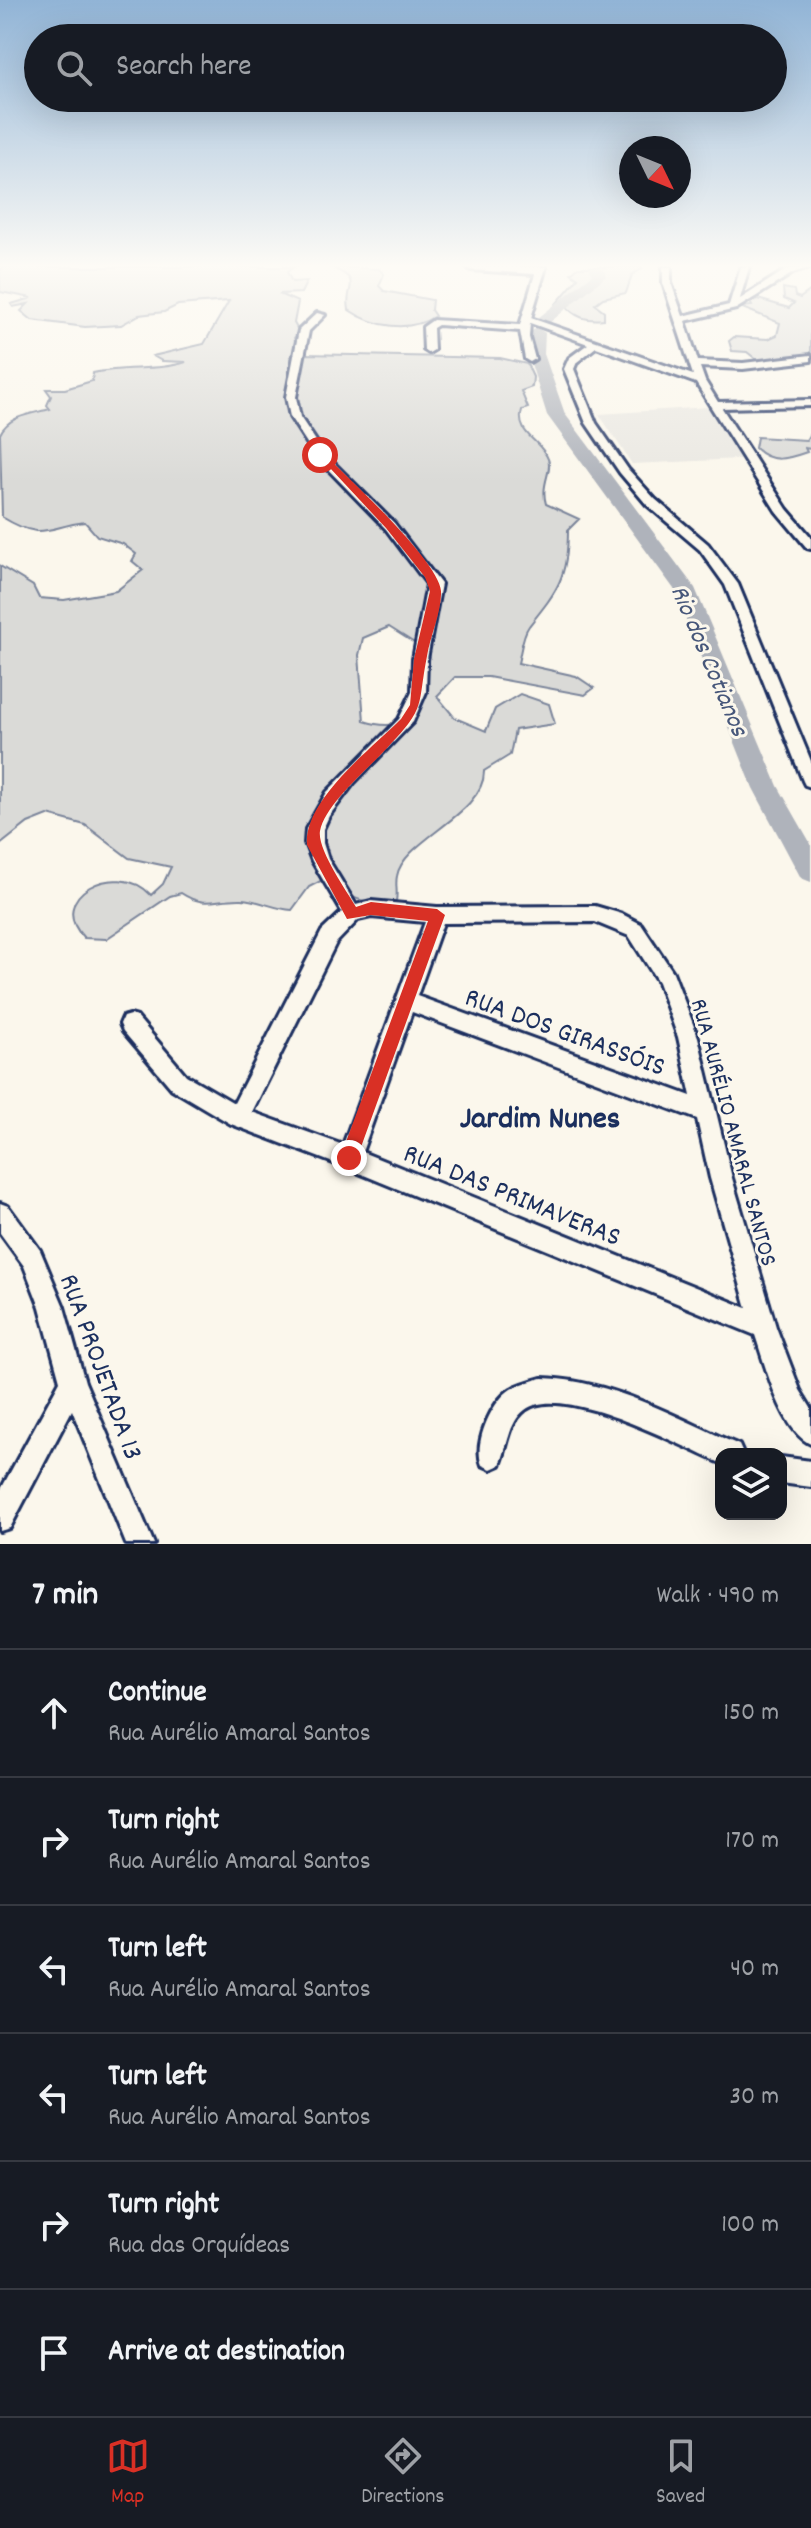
<!DOCTYPE html>
<meta charset="utf-8">
<style>
:root{--surface:#171b24;--page:#20242c;--text:#f1f3f6;--muted:#9ea1a6;--line:#363941;--accent:#d93025}
body{margin:0;font-family:Dekko,sans-serif;background:var(--page);color:var(--text)}
.controls{position:absolute;right:24px;bottom:24px;display:grid;overflow:hidden;border-radius:16px;box-shadow:0 8px 32px #0002}
.controls button{width:72px;height:72px;display:grid;place-items:center;padding:0;border:0;border-bottom:2px solid var(--line);background:var(--surface);color:var(--text);font:40px sans-serif}
.compass{position:absolute;left:619px;top:136px;width:72px;height:72px;border-radius:50%;background:var(--surface);box-shadow:0 8px 32px #0002;rotate:133deg}
.stop{position:absolute;width:24px;height:24px;margin:-18px;border:6px solid #d93025;border-radius:50%;background:#fff}
.stop.end{background:#d93025;border-color:#fff;box-shadow:0 2px 8px #0008}
.list{margin:0;padding:0;list-style:none}
h2{display:flex;justify-content:space-between;align-items:center;height:104px;margin:0;padding:0 32px;font-size:34px}
h2 small{font-size:26px;font-weight:400;color:var(--muted)}
.list li{display:grid;grid-template-columns:52px 1fr auto;gap:24px;align-items:center;box-sizing:border-box;height:128px;padding:0 32px;border-top:2px solid var(--line)}
.list b{display:block;font-size:30px;white-space:nowrap}
.list p{margin:0;font-size:26px;white-space:nowrap;color:var(--muted)}
.list em{font-size:26px;font-style:normal;color:var(--muted)}
.icon{flex:none;width:44px;height:44px;fill:none;stroke:currentColor;stroke-width:2;stroke-linecap:round;stroke-linejoin:round}
.map{position:relative;flex:none;width:811px;height:1544px;overflow:hidden}
.search{position:absolute;background:var(--surface);box-shadow:0 8px 32px #0002;left:24px;right:24px;top:24px;height:88px;display:flex;align-items:center;gap:20px;box-sizing:border-box;padding:0 28px;border-radius:44px;color:var(--muted);font-size:30px}
.sheet{height:872px;background:var(--surface)}
nav{display:flex;justify-content:space-around;align-items:center;box-sizing:border-box;height:112px;border-top:2px solid var(--line);background:var(--surface);font-size:22px;color:var(--muted)}
nav a{display:grid;justify-items:center;gap:4px}
nav .on{color:var(--accent)}
.map>svg:first-child{display:block}
</style>
<div class="map">
<svg width="811" height="1544" viewBox="0 0 811 1544">
<rect width="100%" height="100%" fill="#fbf7ec"/>
<filter id="ink" filterUnits="userSpaceOnUse"><feTurbulence type="fractalNoise" baseFrequency=".0125" numOctaves="2"/><feDisplacementMap in="SourceGraphic" scale="16" xChannelSelector="R" yChannelSelector="G"/><feConvolveMatrix kernelMatrix="1 2 1 2 8 2 1 2 1" color-interpolation-filters="sRGB"/></filter>
<g filter="url(#ink)">
<polygon fill="#eae8e2" points="709,407 740,459 632,464 599,414"/>
<g fill="#dadad7" stroke="#7a849a" stroke-width="2" fill-rule="evenodd">
<path d="M4,267H294L287,272L292,282L307,281L301,293L279,294L298,302L294,323L299,332L294,338L299,350L290,357L294,363L304,354L500,358L527,364L533,377L532,387L521,391L528,408L522,410C515,434 541,440 548,459C553,470 540,484 546,504L579,519L568,530C568,578 557,591 529,626C522,635 521,652 518,663L576,676L594,688L585,695L488,677H455L437,696L455,718L486,731L495,709L520,694L549,704L555,724L515,730L510,755L484,771C485,814 403,840 397,876C395,884 398,892 396,901C359,901 356,906 332,875L309,887L292,910C275,909 258,900 242,899C216,898 205,909 181,893L170,896L106,939L84,938C44,897 116,858 151,895L163,884L171,867L129,858L85,825L48,815L28,823L0,845V566L33,586L39,598L64,600L116,591L143,570L132,561L136,554L123,544L97,536L85,522C46,527 43,542 2,517L0,434C9,415 32,414 50,409L47,405L51,396L46,389H65L92,381L93,373C123,366 160,371 186,362L162,361L153,356L204,344L229,301L178,305L164,312L139,315L121,325L85,327L32,320L21,311L28,304L13,307L11,304L32,298L0,292V270ZM389,627L430,653C425,694 420,739 364,721L359,655L363,638Z"/>
<path d="M331,267L379,269L384,274L379,286L384,291L432,300L431,310L435,316C409,333 374,327 349,310C344,285 365,282 331,267Z"/>
<path d="M578,267H642L643,268L632,275L626,293L603,298L595,304L604,311V319C586,321 576,318 564,304H556L578,278L571,273Z"/>
<polygon points="783,288 794,290 795,296 800,298 811,290 811,355 757,360 747,352 732,351 729,341 734,337 768,339 777,335 780,323 740,307 752,306 750,302 758,299 789,308 794,303 784,299"/>
<path d="M811,432V449L805,448L807,452C787,459 771,464 755,448L757,437L806,440Z"/>
</g>
<g fill="none" stroke-linecap="round" stroke-linejoin="round">
<g fill="#afb3bb" fill-rule="evenodd">
<polygon points="589,267 603,267 606,276 548,324 538,324 538,318 592,275"/>
<polygon points="537,328 545,333 544,354 565,414 695,588 778,786 811,844 811,882 801,878 753,788 674,589 547,415 528,354 529,333"/>
</g>
<defs>
<g id="minor">
<polygon points="467,267 546,267 531,318 693,375 663,283 663,267 671,267 671,283 683,316 729,305 741,267 749,267 740,299 787,269 811,267 793,273 736,309 685,321 698,361 743,363 811,355 811,361 743,369 700,367 705,381 718,402 811,400 811,406 722,408 787,509 811,537 811,549 807,548 776,511 696,383 596,347 577,362 574,369 596,423 628,469 655,499 708,544 738,584 811,761 811,787 805,785 803,781 725,585 700,550 647,505 620,473 586,423 564,369 569,358 588,344 530,323 529,337 535,359 530,362 525,359 520,331 438,325 433,328 434,350 429,353 424,350 423,327 433,320 520,325 535,274 471,270"/>
<path d="M317,313L325,315L309,331L296,397L300,417L324,453L394,523L441,584L427,659L426,692L413,722L354,783L329,816L323,829V843L328,859L356,905L371,901L437,907L595,906L622,914L641,924L673,972L698,1037L732,1178L776,1327L800,1390L811,1408V1444C782,1432 765,1364 755,1335L349,1169L231,1124L172,1089L123,1031L120,1024L123,1017L130,1015L137,1017L186,1075L234,1103L322,931L342,912L312,861L305,843L306,829L327,792L399,719L412,692L413,659L427,584L386,529L316,457L290,417L286,397L299,330ZM371,917L425,922L343,1145L252,1112L336,943L358,920ZM595,922L629,936L658,982L678,1037L691,1096L417,996L443,923ZM412,1012L697,1119L710,1178L747,1308L362,1152Z"/>
<polygon points="0,1203 8,1206 40,1250 64,1307 85,1382 154,1544 126,1544 72,1410 10,1528 0,1531 0,1491 60,1381 40,1307 24,1266 0,1233"/>
<path d="M542,1378C612,1380 675,1417 739,1445L743,1454H721V1463C683,1447 561,1381 525,1410C508,1423 508,1447 500,1465L491,1469L482,1465C473,1444 491,1402 511,1389C520,1384 531,1381 542,1378Z"/>
<polygon points="781,1457 811,1461 811,1487 781,1483"/>
</g>
</defs>
<use href="#minor" stroke="#1b2f5e" stroke-width="6"/>
<use href="#minor" fill="#fbf7ec" fill-rule="evenodd"/>
</g>
</g>
<linearGradient id="sky" x2="0" y2="1"><stop stop-color="#91b4d6"/><stop offset="0.55" stop-color="#fdfbf6"/><stop offset="1" stop-color="#fdfbf6" stop-opacity="0"/></linearGradient>
<rect width="811" height="483" fill="url(#sky)"/>
<path fill="#d93025" d="M316,453H323C347,477 439,561 441,591C442,611 430,636 427,656C417,707 427,706 388,747C369,768 325,804 320,831C317,849 346,890 356,907L371,902L437,909L445,915L357,1158L349,1167L340,1158L428,921L371,915L347,919L307,845C303,801 371,749 401,719L410,705L414,659L430,591L425,577L386,528Z"/>
<g text-anchor="middle" stroke-width="6" stroke-linejoin="round" paint-order="stroke">
<g font-size="24" fill="#1b2f5e" stroke="#fbf7ec">
<text transform="translate(735 1132) rotate(75)" y="8">RUA AURÉLIO AMARAL SANTOS</text>
</g>
<g font-size="26" font-style="italic" fill="#47577a" stroke="#fbf7ec">
<text transform="translate(711 660) rotate(67)" y="9">Rio dos Cotianos</text>
</g>
<g font-size="28" fill="#1b2f5e" stroke="#fbf7ec">
<text transform="translate(566 1030) rotate(20)" y="10">RUA DOS GIRASSÓIS</text>
<text transform="translate(513 1193) rotate(22)" y="10">RUA DAS PRIMAVERAS</text>
<text transform="translate(103 1366) rotate(70)" y="10">RUA PROJETADA 13</text>
</g>
<g font-size="32" font-weight="bold" fill="#1b2f5e" stroke="#fbf7ec">
<text x="540" y="1127">Jardim Nunes</text>
</g>
</g>
</svg>
<div class="controls">
<button><svg class="icon" aria-label="layers" viewBox="0 0 24 24"><path d="M12 4l9 5-9 5-9-5zM3 14l9 5 9-5"/></svg></button>
</div>
<svg class="compass" viewBox="-18 -18 36 36"><path d="M0-13l5 13h-10z" fill="#e53935"/><path d="M0 13l5-13h-10z" fill="#9ea1a6"/></svg>
<div class="stop" style="left:320px;top:455px"></div>
<div class="stop end" style="left:349px;top:1158px"></div>
<div class="search"><svg class="icon" aria-label="search" viewBox="0 0 24 24"><circle cx="10" cy="10" r="6"/><path d="M15 15l6 6"/></svg>Search here</div>
</div>
<section class="sheet">
<h2>7 min<small>Walk · 490 m</small></h2>
<ul class="list">
<li><svg class="icon" aria-label="ahead" viewBox="0 0 24 24"><path d="M12 20V5M6 11l6-6 6 6"/></svg><div><b>Continue</b><p>Rua Aurélio Amaral Santos</p></div><em>150 m</em></li>
<li><svg class="icon" aria-label="right" viewBox="0 0 24 24"><path d="M7 20v-9h11M14 6l5 5-5 5"/></svg><div><b>Turn right</b><p>Rua Aurélio Amaral Santos</p></div><em>170 m</em></li>
<li><svg class="icon" aria-label="left" viewBox="0 0 24 24"><path d="M17 20v-9H6M10 6l-5 5 5 5"/></svg><div><b>Turn left</b><p>Rua Aurélio Amaral Santos</p></div><em>40 m</em></li>
<li><svg class="icon" aria-label="left" viewBox="0 0 24 24"><path d="M17 20v-9H6M10 6l-5 5 5 5"/></svg><div><b>Turn left</b><p>Rua Aurélio Amaral Santos</p></div><em>30 m</em></li>
<li><svg class="icon" aria-label="right" viewBox="0 0 24 24"><path d="M7 20v-9h11M14 6l5 5-5 5"/></svg><div><b>Turn right</b><p>Rua das Orquídeas</p></div><em>100 m</em></li>
<li><svg class="icon" aria-label="arrive" viewBox="0 0 24 24"><path d="M6 21V4h12l-3 4 3 4H6"/></svg><div><b>Arrive at destination</b></div></li>
</ul>
</section>
<nav>
<a class="on"><svg class="icon" aria-label="map" viewBox="0 0 24 24"><path d="M3 6l6-2 6 2 6-2v14l-6 2-6-2-6 2zM9 4v14M15 6v14"/></svg>Map</a>
<a><svg class="icon" aria-label="directions" viewBox="0 0 24 24"><path d="M12 3l9 9-9 9-9-9zM9 14v-3h6M13 9l2 2-2 2"/></svg>Directions</a>
<a><svg class="icon" aria-label="saved" viewBox="0 0 24 24"><path d="M7 4h10v16l-5-4-5 4z"/></svg>Saved</a>
</nav>
